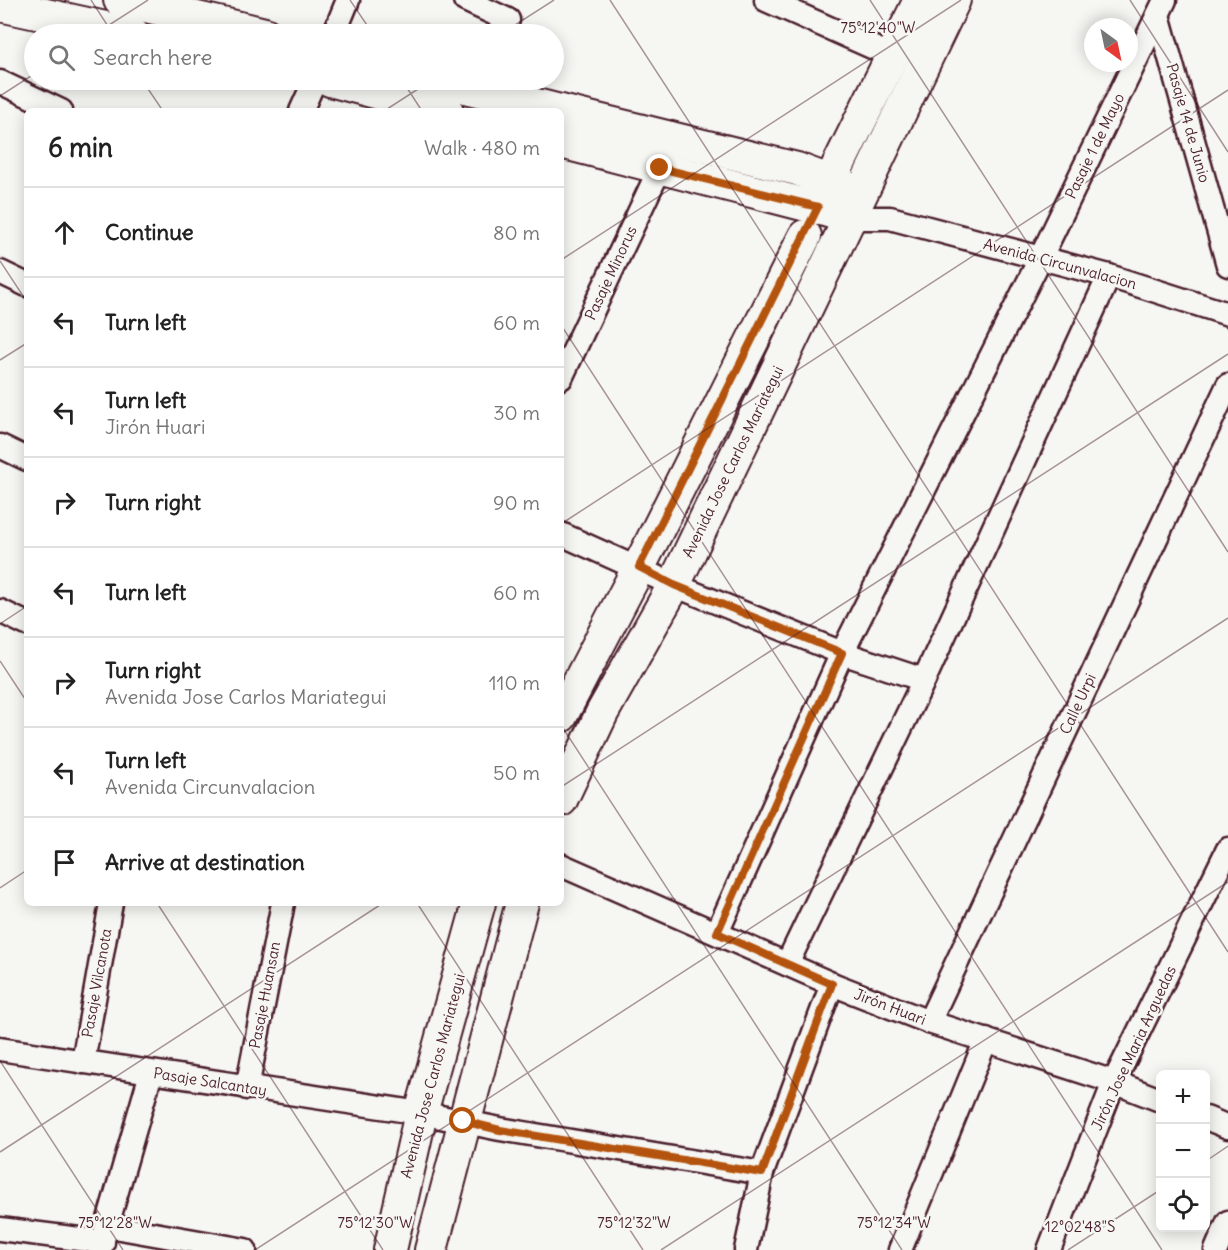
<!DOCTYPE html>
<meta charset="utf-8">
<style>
:root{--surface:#fff;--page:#f2f2f2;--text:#222;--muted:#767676;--line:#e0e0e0}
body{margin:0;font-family:Delius,sans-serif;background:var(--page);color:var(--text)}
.controls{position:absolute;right:18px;bottom:18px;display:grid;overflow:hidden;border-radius:9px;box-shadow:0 3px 15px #0003}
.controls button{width:54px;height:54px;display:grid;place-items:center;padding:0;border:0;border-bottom:2px solid var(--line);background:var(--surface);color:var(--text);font:30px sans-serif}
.compass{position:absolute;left:1084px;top:18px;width:54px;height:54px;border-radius:50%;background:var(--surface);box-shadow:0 3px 15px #0003;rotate:147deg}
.stop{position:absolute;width:18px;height:18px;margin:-14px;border:4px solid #b45309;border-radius:50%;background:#fff}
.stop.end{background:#b45309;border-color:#fff;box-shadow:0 2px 6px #0008}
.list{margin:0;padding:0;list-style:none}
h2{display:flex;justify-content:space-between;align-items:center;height:78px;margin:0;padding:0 24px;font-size:26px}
h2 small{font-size:20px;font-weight:400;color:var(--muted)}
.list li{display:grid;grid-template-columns:39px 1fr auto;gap:18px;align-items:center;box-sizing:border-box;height:90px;padding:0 24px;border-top:2px solid var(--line)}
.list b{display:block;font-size:22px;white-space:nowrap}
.list p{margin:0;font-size:20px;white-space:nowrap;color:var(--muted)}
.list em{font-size:20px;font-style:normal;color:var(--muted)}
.icon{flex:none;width:33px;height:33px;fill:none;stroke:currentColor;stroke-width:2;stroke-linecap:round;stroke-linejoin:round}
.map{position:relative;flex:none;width:1228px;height:1250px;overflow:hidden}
.search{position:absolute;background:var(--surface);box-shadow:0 3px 15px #0003;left:24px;top:24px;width:540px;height:66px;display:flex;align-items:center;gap:15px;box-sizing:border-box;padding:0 21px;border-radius:33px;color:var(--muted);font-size:22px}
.panel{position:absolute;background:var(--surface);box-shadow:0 3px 15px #0003;left:24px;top:108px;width:540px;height:798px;border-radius:9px}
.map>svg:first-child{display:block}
</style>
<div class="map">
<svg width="1228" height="1250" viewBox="0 0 1228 1250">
<rect width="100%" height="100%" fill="#f6f6f2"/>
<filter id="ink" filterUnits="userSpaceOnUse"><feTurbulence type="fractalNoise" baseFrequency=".0167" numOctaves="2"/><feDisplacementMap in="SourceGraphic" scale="12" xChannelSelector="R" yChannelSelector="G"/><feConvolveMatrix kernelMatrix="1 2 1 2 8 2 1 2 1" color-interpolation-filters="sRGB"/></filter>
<g filter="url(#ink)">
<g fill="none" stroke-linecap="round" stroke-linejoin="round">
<defs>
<g id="street">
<polyline points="465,0 508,20"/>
<polyline points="766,0 892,56"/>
<polyline points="1158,15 1228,265"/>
<polyline points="334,34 348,0"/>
<polyline points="0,82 61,111"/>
<polyline points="301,111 315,80"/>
<polyline points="851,218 890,218 1109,276 1228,314"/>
<polyline points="0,272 27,285"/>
<polyline points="561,378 660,168"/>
<polyline points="0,446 27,459"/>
<polyline points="561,534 674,585 842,653 924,680"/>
<polyline points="0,611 27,624"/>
<polyline points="561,865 832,984 929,1022 1114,1082 1160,1100"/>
<polyline points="717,933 842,653 1040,259 1165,0"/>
<polyline points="787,964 924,680 1109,276"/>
<polyline points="929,1022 1228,385"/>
<polyline points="0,1049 421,1113 500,1129 762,1173"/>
<polyline points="83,1062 111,903"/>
<polyline points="247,1088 283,903"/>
<polyline points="1206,1118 1228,1127"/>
<polyline points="109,1226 245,1250"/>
<polyline points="0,1229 103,1242"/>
<polyline points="100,1250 151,1073"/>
<polyline points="746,1250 762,1173 832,984"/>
<polyline points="900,1250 986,1040"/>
<polyline points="1049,1250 1114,1082 1228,849"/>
<polyline points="1216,1250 1228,1222"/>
</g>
<g id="secondary">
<polyline points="120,0 265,34"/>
<polyline points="0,5 133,34"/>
<polyline points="330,80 447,111"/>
<polyline points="438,80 560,111"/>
<polyline points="561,111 797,169 861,193"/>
<polyline points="561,142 818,208 851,218"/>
<polyline points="822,198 920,0"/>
<polyline points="561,716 639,567 805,236"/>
<polyline points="561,800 602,713 674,585 954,0"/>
<polyline points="390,1250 421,1113 479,903"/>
<polyline points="431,1250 522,903"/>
</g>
</defs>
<use href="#street" stroke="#4a1f2b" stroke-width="27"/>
<use href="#secondary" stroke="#4a1f2b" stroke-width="36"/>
<use href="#street" stroke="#f6f6f2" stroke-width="22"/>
<use href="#secondary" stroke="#f6f6f2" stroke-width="32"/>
</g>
</g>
<g fill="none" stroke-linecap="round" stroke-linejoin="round" filter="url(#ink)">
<polyline stroke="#b45309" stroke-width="8" points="463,1121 500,1130 762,1173 832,984 717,933 842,653 674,585 639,567 818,207 660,168"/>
</g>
<path fill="none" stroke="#4a1f2b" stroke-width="1.5" stroke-opacity="0.45" d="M91,0L113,34M350,0L373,34M610,0L1228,952M870,0L1228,552M1130,0L1228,152M95,34L148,0M501,34L554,0M142,80L163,111M402,80L422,111M0,96L34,74M384,111L432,80M561,260L961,0M0,261L27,302M561,325L1162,1250M0,360L27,343M561,524L1228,90M0,624L27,606M0,661L27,702M561,725L902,1250M561,787L1228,354M0,888L27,870M157,903L383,1250M417,903L643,1250M0,1061L123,1250M0,1152L383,903M1206,1161L1228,1146M255,1250L1228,618M661,1250L1228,882M1068,1250L1160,1190"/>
<g text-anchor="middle" stroke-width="5" stroke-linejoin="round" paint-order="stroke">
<g font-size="15" fill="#4a1f2b" stroke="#f6f6f2">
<text transform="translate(1188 123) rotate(74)" y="5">Pasaje 14 de Junio</text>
<text transform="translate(1095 146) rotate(-64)" y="5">Pasaje 1 de Mayo</text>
<text transform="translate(1060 264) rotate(15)" y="5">Avenida Circunvalacion</text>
<text transform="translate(611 273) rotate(-65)" y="5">Pasaje Minorus</text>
<text transform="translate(733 462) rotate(-64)" y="5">Avenida Jose Carlos Mariategui</text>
<text transform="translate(1078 704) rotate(-65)" y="5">Calle Urpi</text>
<text transform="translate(97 983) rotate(-80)" y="5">Pasaje Vilcanota</text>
<text transform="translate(265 995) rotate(-79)" y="5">Pasaje Huansan</text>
<text transform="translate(890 1007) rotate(21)" y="5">Jirón Huari</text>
<text transform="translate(1134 1048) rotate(-65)" y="5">Jirón Jose Maria Arguedas</text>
<text transform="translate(433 1076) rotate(-75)" y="5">Avenida Jose Carlos Mariategui</text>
<text transform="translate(210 1082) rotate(9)" y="5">Pasaje Salcantay</text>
</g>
</g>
<g font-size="15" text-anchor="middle" fill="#4a1f2b" stroke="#f6f6f2" stroke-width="5" stroke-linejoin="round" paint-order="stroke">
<text x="878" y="33">75°12'40"W</text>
<text x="115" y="1228">75°12'28"W</text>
<text x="375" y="1228">75°12'30"W</text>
<text x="634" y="1228">75°12'32"W</text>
<text x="894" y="1228">75°12'34"W</text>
<text x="1080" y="1232">12°02'48"S</text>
</g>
</svg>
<div class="controls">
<button>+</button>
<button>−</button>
<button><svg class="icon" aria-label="locate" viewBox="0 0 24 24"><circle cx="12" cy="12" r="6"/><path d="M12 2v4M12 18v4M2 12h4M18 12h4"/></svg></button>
</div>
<svg class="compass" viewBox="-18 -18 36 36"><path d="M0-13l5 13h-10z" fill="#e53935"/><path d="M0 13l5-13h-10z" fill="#767676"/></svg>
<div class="stop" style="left:463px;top:1121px"></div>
<div class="stop end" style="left:660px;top:168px"></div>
<div class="search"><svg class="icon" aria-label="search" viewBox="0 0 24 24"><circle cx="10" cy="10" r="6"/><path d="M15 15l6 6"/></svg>Search here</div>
<section class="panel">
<h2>6 min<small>Walk · 480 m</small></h2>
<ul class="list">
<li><svg class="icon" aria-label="ahead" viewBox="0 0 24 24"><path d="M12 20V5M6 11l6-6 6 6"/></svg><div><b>Continue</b></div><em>80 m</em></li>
<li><svg class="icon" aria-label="left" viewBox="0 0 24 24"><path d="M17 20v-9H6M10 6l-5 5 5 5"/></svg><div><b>Turn left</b></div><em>60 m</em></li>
<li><svg class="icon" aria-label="left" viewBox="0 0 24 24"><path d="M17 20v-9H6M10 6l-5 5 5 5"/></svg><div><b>Turn left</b><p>Jirón Huari</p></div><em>30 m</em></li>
<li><svg class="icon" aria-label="right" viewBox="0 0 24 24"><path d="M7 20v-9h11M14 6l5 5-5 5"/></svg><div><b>Turn right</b></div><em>90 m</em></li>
<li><svg class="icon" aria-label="left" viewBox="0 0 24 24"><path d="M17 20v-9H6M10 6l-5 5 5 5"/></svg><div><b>Turn left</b></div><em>60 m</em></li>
<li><svg class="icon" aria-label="right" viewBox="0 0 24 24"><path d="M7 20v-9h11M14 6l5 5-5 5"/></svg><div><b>Turn right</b><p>Avenida Jose Carlos Mariategui</p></div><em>110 m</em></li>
<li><svg class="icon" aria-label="left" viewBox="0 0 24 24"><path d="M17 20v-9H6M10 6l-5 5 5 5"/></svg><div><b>Turn left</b><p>Avenida Circunvalacion</p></div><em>50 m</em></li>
<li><svg class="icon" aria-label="arrive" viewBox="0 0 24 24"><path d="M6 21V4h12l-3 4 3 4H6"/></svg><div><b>Arrive at destination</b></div></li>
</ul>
</section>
</div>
